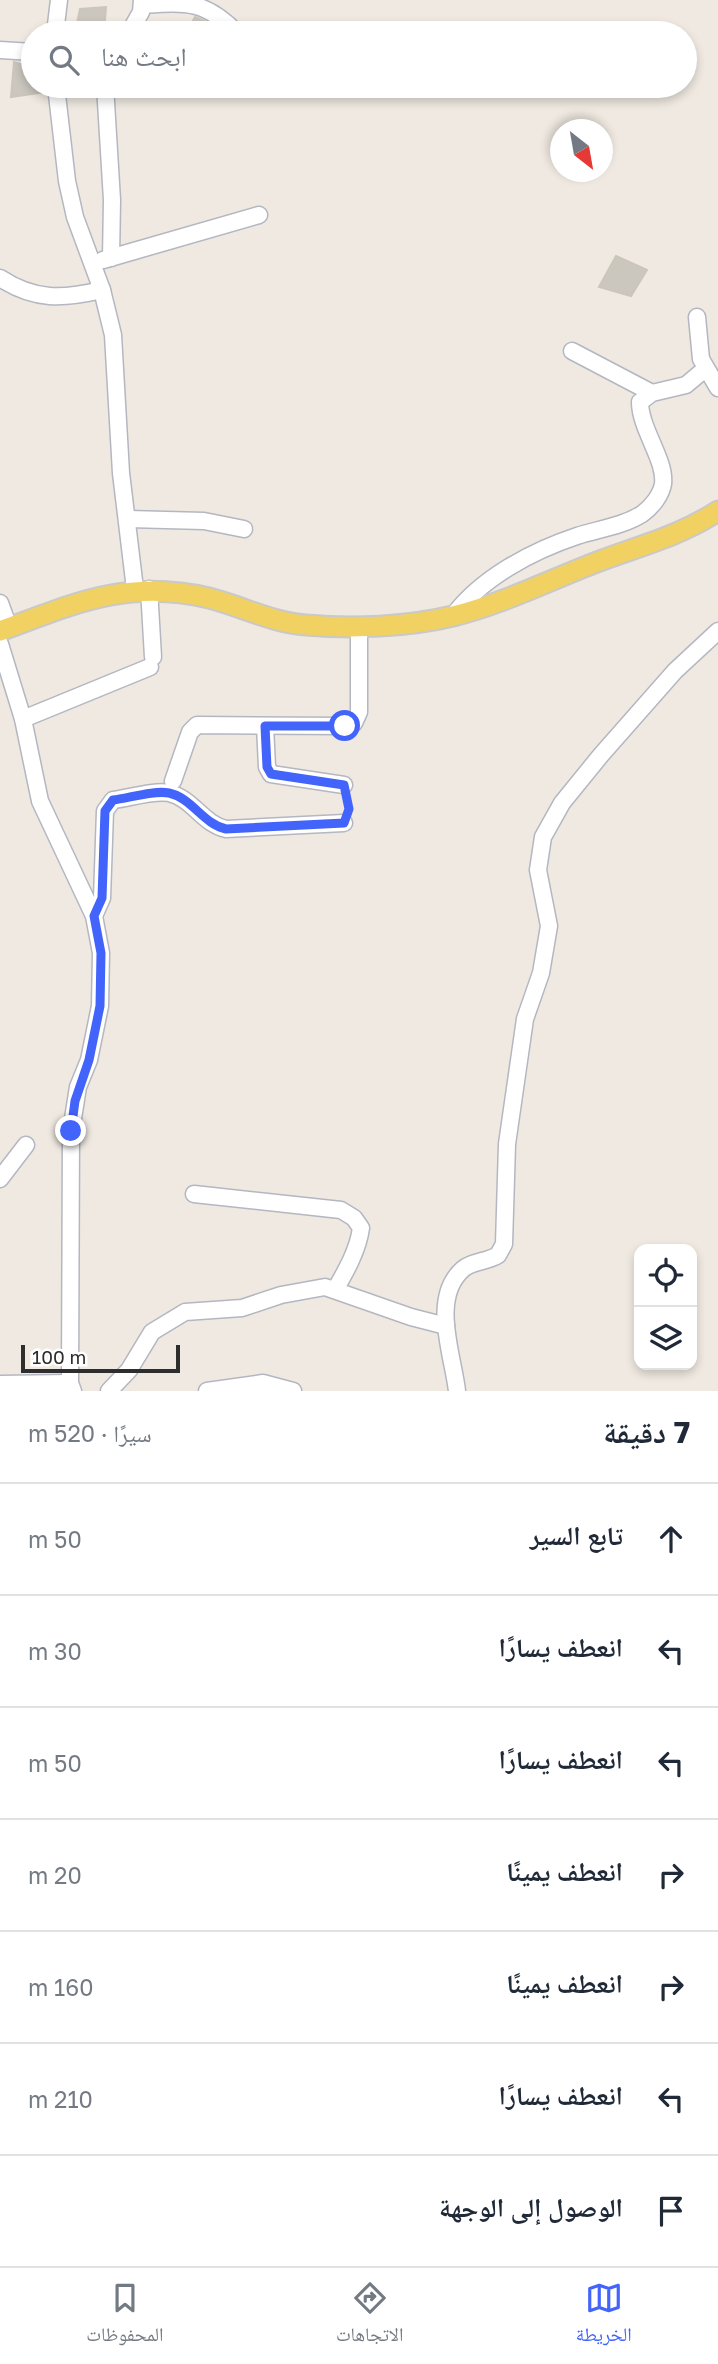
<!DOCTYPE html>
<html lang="ar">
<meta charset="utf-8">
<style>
:root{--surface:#fff;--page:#f2f2f3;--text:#1f2937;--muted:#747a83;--line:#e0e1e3;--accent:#4264fb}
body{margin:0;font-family:"Golos Text","Noto Naskh Arabic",sans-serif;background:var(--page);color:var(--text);direction:rtl}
.controls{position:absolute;right:21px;bottom:21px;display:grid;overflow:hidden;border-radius:14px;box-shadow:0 4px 10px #0003}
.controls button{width:63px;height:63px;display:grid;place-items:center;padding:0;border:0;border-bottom:2px solid var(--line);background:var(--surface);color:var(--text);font:35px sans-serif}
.compass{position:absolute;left:550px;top:119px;width:63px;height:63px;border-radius:50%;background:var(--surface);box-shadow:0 4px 10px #0003;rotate:149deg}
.scale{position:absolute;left:21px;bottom:18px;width:159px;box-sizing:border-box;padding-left:7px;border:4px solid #2e2e2e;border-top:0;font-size:19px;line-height:24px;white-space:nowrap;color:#2e2e2e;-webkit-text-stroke:5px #fff;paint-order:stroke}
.stop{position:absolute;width:21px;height:21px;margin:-16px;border:5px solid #4264fb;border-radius:50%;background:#fff}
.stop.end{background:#4264fb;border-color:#fff;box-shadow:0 2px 7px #0008}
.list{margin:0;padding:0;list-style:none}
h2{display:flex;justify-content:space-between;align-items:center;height:91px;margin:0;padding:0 28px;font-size:30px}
h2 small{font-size:23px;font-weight:400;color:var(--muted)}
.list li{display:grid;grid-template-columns:46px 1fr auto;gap:21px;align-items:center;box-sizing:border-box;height:112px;padding:0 28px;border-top:2px solid var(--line)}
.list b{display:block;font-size:26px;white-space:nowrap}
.list em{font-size:23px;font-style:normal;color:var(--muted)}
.icon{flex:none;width:38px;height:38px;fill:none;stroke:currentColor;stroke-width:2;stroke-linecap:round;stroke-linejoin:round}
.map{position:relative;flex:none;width:718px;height:1391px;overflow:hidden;direction:ltr}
.search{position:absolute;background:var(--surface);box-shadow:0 4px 10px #0003;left:21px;right:21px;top:21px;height:77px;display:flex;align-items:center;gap:18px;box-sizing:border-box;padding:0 24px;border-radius:38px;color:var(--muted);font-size:26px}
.sheet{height:875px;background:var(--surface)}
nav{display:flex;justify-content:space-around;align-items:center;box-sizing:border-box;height:98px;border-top:2px solid var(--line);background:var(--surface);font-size:19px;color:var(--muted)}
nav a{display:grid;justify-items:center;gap:4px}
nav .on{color:var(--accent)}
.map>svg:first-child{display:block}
</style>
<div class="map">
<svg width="718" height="1391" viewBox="0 0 718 1391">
<rect width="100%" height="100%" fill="#efe9e1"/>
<g fill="#cbc7bf" stroke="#cbc5ba" stroke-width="2">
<polygon points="106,7 104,33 75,33 80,9"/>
<polygon points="195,17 209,23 222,33 186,33"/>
<polygon points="14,62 33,68 33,86 46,86 46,92 11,97"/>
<polygon points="616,256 647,270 631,296 599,287"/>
</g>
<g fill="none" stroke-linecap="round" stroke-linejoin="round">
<defs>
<g id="minor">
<path d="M143,5C186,2 205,0 237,33"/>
<polyline points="55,33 59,0"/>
<polyline points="129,33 141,12 142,0"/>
<polyline points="0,50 33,52"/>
<polyline points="56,86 67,181 75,217 102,290 113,335 121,473 135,589"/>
<polyline points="105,86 112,200 111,258"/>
<polyline points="103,260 259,215"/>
<path d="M0,278C35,301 63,299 102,290"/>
<polyline points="697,317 701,359 718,388"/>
<polyline points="572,351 652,393"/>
<polyline points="128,519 204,521 244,529"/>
<polyline points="149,589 153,657"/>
<polyline points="0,603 9,628"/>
<path d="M453,616C481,578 532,551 577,536C599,529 623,526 642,514C652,507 661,495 663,484C666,460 640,429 640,402L652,393L686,385L705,369"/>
<polyline points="0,644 23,719 40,801 94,916 101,953 100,1006 89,1060 78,1087 71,1131 70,1383 73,1391"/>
<polyline points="23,719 150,667"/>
<polyline points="265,726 267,767 271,774 344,785"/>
<polyline points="173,781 190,732 197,725 345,726 354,723 359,712 359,626"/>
<path d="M94,916L102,898L105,811L113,800C129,798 154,790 169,793C192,798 203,824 226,829L344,823"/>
<polyline points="0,1179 26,1145"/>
<path d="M194,1194L341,1210L354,1218L361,1228C358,1250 346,1271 335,1290"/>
<polyline points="0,1384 70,1383"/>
<polyline points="109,1391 129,1370 152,1332 185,1312 242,1308 281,1295 325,1287 411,1317 446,1326"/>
<polyline points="207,1391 263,1383 293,1391"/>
<path d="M457,1391C453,1355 430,1298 463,1269C472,1261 487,1262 498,1255L504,1244L507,1144L525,1019L541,973L549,926L538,870L543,837L562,803L601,755L675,671L718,631"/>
</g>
<path id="major" d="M0,631C76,603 126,579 209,598C241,606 273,623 306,625C353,629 407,627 453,616C502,604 550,580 597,562C639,546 680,536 718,511"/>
</defs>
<use href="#minor" stroke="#b4b7c1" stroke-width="19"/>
<use href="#major" stroke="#c9c9c9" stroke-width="23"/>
<polyline stroke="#c9c9c9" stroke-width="2" stroke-dasharray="5 3.5" stroke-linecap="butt" points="347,797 348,812"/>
<use href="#minor" stroke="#fff" stroke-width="16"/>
<use href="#major" stroke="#f2d163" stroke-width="19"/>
</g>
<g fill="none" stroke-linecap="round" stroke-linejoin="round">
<path stroke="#4264fb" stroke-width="9" d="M71,1131L75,1101L89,1060L100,1006L101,953L94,916L102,898L105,811L113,800C129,798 154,790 169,793C192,798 203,824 226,829L344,823L349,809L344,785L271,774L267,767L265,726H345"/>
</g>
</svg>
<div class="controls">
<button><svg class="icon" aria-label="locate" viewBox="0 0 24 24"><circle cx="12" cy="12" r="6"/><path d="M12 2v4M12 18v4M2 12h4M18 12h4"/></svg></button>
<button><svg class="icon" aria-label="layers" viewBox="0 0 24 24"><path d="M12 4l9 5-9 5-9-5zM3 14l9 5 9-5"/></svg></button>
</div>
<svg class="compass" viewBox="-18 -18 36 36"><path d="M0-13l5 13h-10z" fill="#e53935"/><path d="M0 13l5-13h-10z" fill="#747a83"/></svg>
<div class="scale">100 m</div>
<div class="stop" style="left:345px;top:726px"></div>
<div class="stop end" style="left:71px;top:1131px"></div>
<div class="search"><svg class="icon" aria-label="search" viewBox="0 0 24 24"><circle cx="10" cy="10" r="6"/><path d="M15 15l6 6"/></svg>ابحث هنا</div>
</div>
<section class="sheet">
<h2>7 دقيقة<small>سيرًا · 520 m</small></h2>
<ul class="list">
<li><svg class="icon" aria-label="ahead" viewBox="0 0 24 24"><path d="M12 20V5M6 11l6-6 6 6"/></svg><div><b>تابع السير</b></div><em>50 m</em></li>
<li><svg class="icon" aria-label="left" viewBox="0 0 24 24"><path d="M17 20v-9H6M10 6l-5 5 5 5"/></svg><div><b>انعطف يسارًا</b></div><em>30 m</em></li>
<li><svg class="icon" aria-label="left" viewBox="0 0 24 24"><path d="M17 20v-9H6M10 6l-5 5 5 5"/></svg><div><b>انعطف يسارًا</b></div><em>50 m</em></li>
<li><svg class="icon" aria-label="right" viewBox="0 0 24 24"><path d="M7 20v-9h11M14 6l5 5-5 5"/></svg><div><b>انعطف يمينًا</b></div><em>20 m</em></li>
<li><svg class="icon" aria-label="right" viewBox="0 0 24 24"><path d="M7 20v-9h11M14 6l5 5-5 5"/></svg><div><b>انعطف يمينًا</b></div><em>160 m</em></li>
<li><svg class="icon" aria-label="left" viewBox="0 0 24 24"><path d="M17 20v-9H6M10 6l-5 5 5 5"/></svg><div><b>انعطف يسارًا</b></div><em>210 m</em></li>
<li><svg class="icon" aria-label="arrive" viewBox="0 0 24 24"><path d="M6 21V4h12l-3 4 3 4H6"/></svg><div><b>الوصول إلى الوجهة</b></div></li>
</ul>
</section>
<nav>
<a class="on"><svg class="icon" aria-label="map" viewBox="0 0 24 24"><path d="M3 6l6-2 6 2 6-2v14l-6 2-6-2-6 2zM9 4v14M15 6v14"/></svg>الخريطة</a>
<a><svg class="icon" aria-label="directions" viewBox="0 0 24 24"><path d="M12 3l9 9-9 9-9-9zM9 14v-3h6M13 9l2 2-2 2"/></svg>الاتجاهات</a>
<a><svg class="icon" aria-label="saved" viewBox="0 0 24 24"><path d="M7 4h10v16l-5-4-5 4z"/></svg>المحفوظات</a>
</nav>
